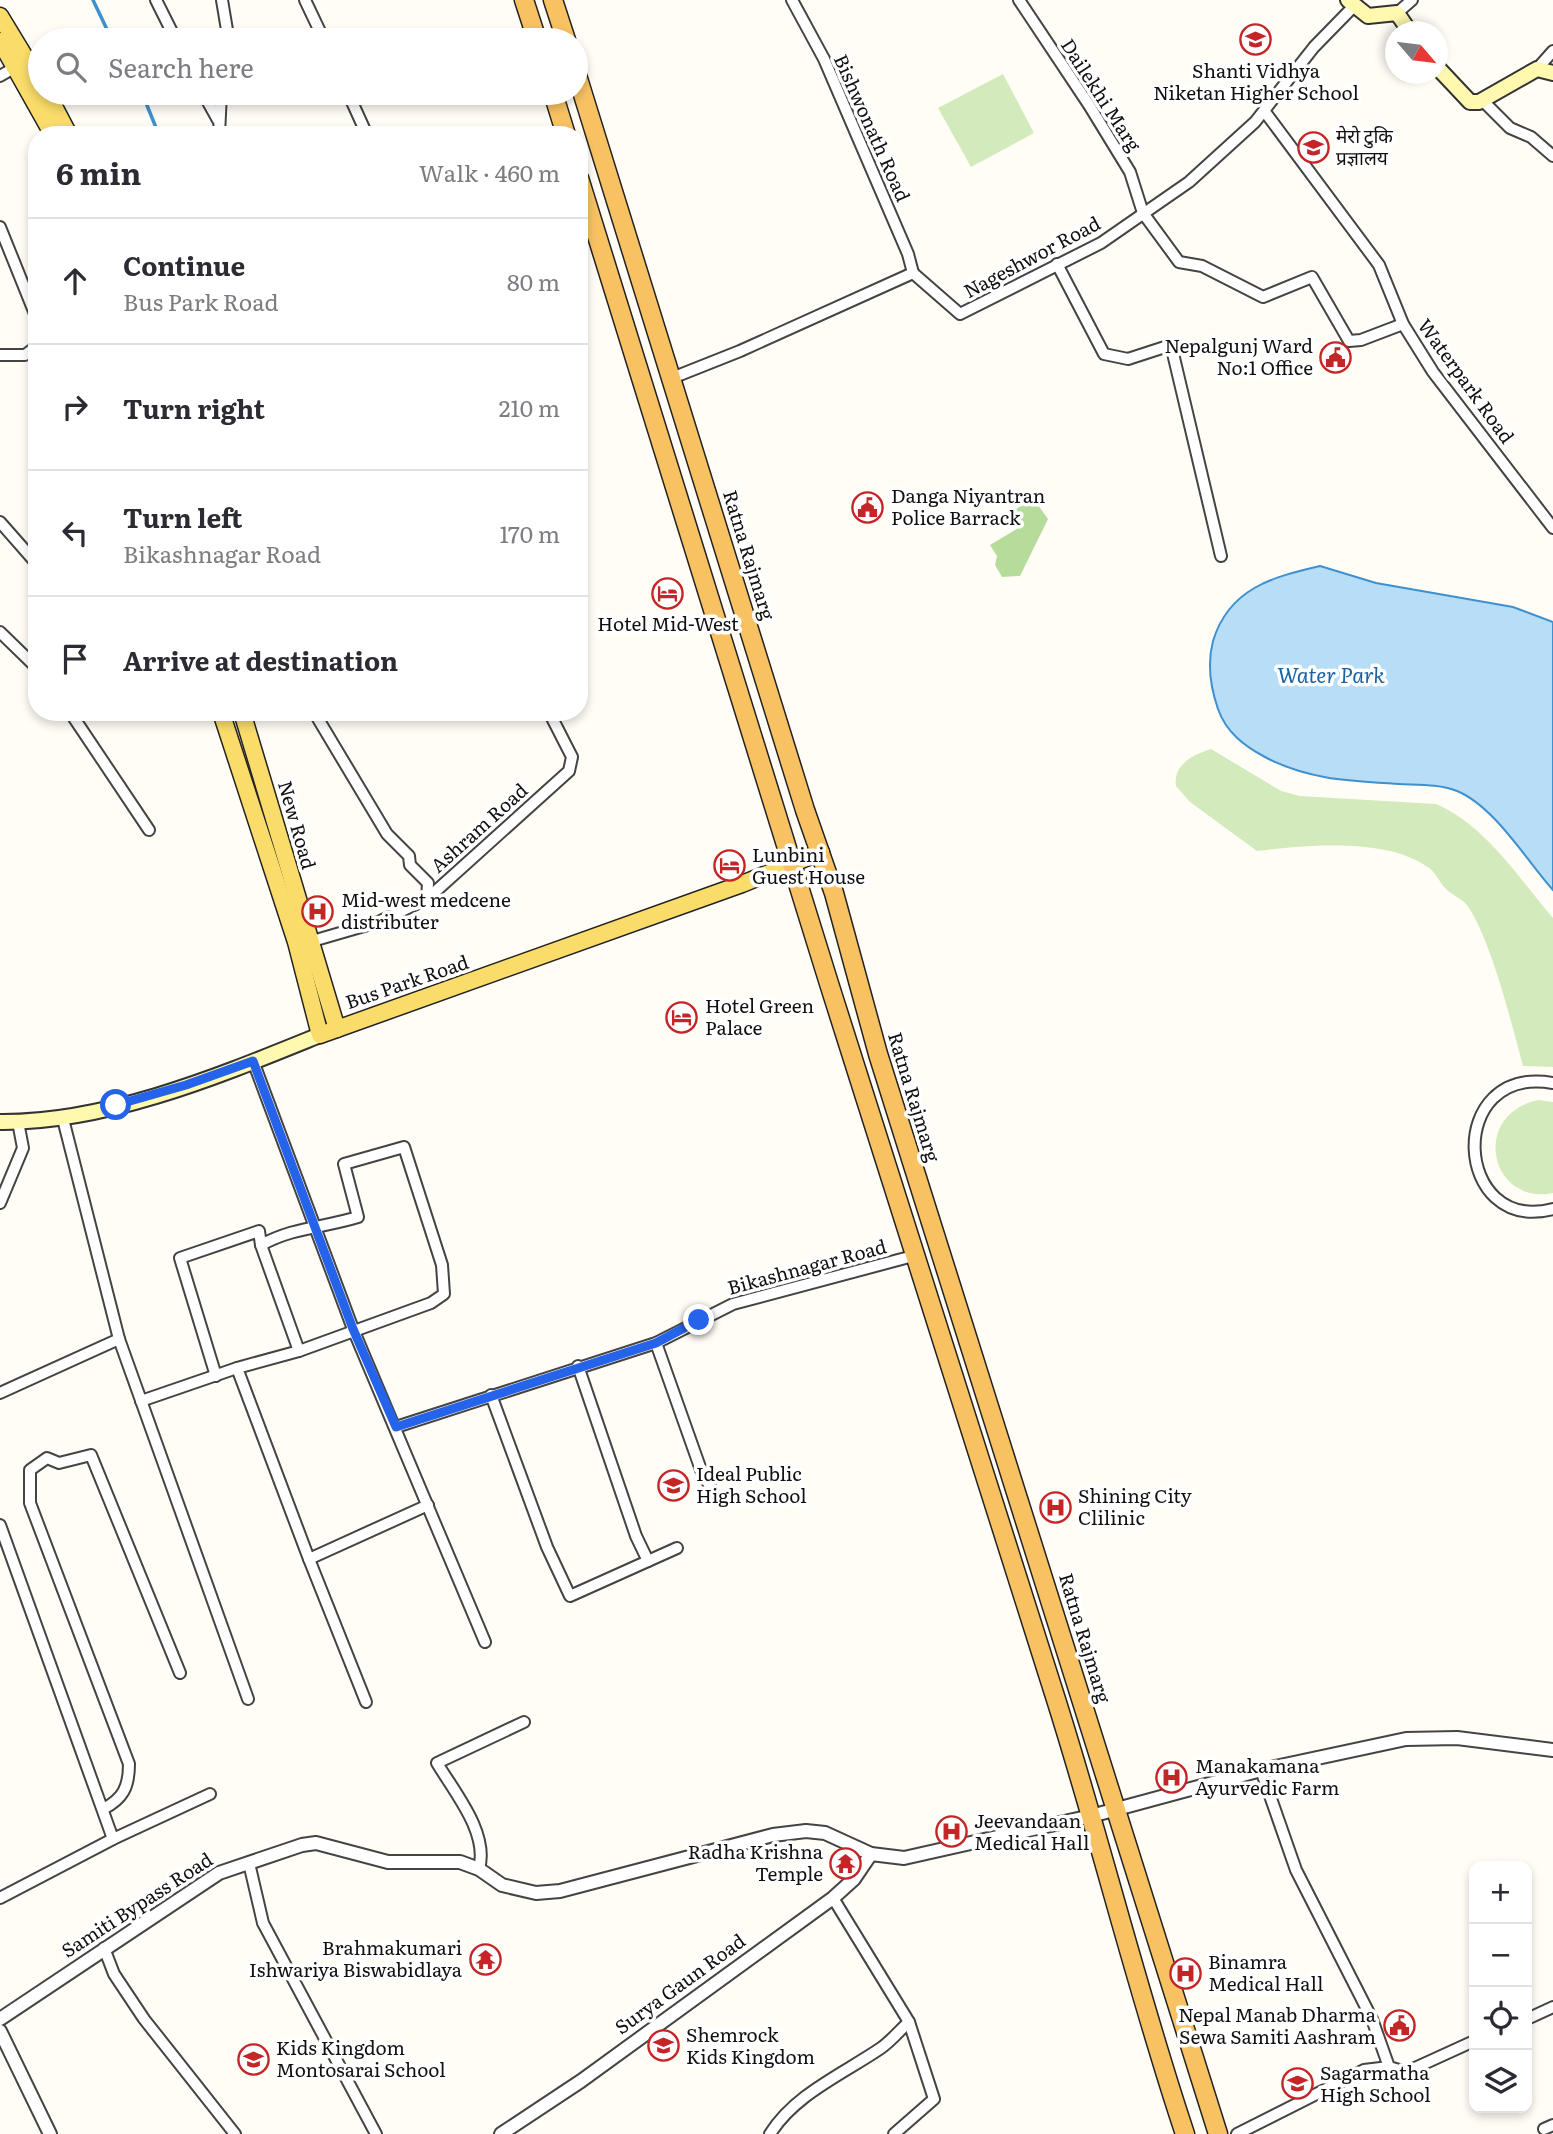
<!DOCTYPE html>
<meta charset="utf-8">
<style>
:root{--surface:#fff;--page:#f2f2f3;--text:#2b2b33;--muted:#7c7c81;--line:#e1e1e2}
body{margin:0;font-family:Literata,"Noto Sans Devanagari",serif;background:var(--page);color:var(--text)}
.controls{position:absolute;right:21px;bottom:21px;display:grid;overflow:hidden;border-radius:14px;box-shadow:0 4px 10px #0003}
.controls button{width:63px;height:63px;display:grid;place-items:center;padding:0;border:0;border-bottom:2px solid var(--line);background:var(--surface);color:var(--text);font:35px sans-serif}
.compass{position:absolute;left:1385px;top:21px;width:63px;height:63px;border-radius:50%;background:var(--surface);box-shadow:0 4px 10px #0003;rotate:118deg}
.stop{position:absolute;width:21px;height:21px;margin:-16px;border:5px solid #2563eb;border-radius:50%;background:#fff}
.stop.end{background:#2563eb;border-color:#fff;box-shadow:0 2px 7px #0008}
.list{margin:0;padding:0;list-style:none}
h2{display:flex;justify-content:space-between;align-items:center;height:91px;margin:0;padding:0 28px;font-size:30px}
h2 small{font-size:23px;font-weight:400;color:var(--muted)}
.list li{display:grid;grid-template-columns:46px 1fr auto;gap:21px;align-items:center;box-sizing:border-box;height:126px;padding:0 28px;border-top:2px solid var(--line)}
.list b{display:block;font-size:26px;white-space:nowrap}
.list p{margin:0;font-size:23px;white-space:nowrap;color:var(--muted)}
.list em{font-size:23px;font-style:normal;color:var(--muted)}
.icon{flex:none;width:38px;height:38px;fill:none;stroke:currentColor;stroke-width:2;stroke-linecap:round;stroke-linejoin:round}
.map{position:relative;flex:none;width:1553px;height:2134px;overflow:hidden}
.search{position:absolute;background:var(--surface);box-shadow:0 4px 10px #0003;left:28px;top:28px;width:560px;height:77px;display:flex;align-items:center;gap:18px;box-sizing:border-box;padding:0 24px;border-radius:38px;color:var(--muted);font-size:26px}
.panel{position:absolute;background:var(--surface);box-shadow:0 4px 10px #0003;left:28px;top:126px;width:560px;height:595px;border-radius:28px}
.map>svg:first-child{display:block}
</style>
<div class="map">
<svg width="1553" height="2134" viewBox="0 0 1553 2134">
<rect width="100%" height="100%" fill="#fffdf5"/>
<g fill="#d3ebbc">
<polygon points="1003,74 1034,133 971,167 938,108"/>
<path d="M1211,749L1281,791L1300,796L1436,804C1485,825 1519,878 1553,918V1067L1523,1066C1512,1025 1491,939 1467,905C1461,898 1452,895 1446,889C1440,883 1436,873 1429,868C1388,837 1305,845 1257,851L1190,802L1176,786C1173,764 1193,755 1211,749Z"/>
<path d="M1538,1100L1553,1102V1193C1490,1206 1470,1115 1538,1100Z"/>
</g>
<polygon fill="#b6dc9b" points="1033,498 1048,519 1020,576 1002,577 995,565 997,556 990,545 1020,527 1016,509"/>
<path fill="#b8ddf7" stroke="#3e90cf" stroke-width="2" d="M1320,566L1376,583L1513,607L1553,622V890C1527,861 1494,806 1457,791C1439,784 1418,785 1399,784C1352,781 1308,780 1265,757C1244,746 1226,732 1218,709C1210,686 1207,664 1213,641C1229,588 1273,577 1320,566Z"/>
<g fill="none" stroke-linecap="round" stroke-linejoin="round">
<g stroke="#3e90cf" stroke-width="3.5">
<polyline points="93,0 112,40"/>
<polyline points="142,93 159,135"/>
</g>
<defs>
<g id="minor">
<polyline points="156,0 176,40"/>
<polyline points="222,0 227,30 225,40"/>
<polyline points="305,0 324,40"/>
<polyline points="792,0 824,59 908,254 913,273"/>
<polyline points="1019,0 1089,105 1130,172 1143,213 1179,262 1202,266 1263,297 1312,277 1349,341 1361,340 1403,324"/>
<polyline points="1397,13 1412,0"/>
<polyline points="1537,69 1553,51"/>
<polyline points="0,76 19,65"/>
<polyline points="203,93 218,120"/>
<polyline points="348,93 367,135"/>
<polyline points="1484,102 1510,128 1531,137 1553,156"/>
<polyline points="1265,112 1379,265 1403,324 1433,372 1553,528"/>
<polyline points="219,135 221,93"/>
<polyline points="0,227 37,319"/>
<polyline points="1057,264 1104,354 1128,359 1171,345 1221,556"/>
<polyline points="0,355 25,355 37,346"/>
<polyline points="672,378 740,351 913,273 960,314 1101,243 1189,182 1255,122 1314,47 1354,6"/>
<polyline points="0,522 37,564"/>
<polyline points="0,632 37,668"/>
<polyline points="70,712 149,830"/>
<polyline points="314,712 387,834 409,856 410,865 428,883 427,899"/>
<polyline points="309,942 378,922 427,899 569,771 572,757 549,712"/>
<polyline points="253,1061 353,1329 485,1642"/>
<path d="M1553,1083C1444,1064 1453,1235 1553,1209"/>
<polyline points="63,1119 119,1339 248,1699"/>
<polyline points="0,1203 23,1148 18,1122"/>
<polyline points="261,1245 299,1351"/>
<polyline points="656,1343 701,1470 713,1492"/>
<path d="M216,1376L180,1258L259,1231L261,1245C294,1227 322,1228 358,1217L344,1164L404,1147L442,1265L444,1294L431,1303L299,1351L237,1368L309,1559L428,1505"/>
<polyline points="0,1393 119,1339"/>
<polyline points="491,1395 547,1547 570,1596 648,1561 636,1536 578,1366"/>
<polyline points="141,1401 237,1368"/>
<polyline points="396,1427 656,1343 733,1304 913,1256"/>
<polyline points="0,1525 113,1839"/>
<polyline points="309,1559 366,1702"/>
<polyline points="648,1561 677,1548"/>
<polyline points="1261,1770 1296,1870 1372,2019 1389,2067 1406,2072 1474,2041"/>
<path d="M103,1809C123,1799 129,1787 129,1764L30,1503V1470L47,1458L59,1463L91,1455L180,1673"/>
<polyline points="249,1863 263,1923 376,2134"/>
<path d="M479,1869C489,1833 455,1793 437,1763L524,1722"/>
<polyline points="0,1898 113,1839 210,1794"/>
<polyline points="833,1898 909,2022 934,2099 894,2134"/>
<polyline points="104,1948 114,1974 144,2019 235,2134"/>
<polyline points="1527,2019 1553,2007"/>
<polyline points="1544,2129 1553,2125"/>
<path d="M770,2134C795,2094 843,2074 881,2048C891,2041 900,2030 909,2022"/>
<polyline points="1237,2134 1364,2070 1389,2067"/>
</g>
<g id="tertiary">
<polyline points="0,2019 219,1873 302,1845 316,1843 388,1862 460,1862 479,1869 502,1885 536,1893 560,1891 773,1835 806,1831 825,1833 871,1854 904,1858 1091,1816 1261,1770 1406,1739 1457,1738 1553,1750"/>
<polyline points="0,2031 50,2134"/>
<polyline points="501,2134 581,2081 833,1898 854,1879 871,1854"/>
</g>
<g id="secondary">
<polyline points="1348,0 1368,16 1397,13 1410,32"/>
<polyline points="1438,68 1470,102 1479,102 1537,69 1553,73"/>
<path d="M0,1122C107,1123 221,1075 320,1035"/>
</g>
<g id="primary">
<polyline points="0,16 40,82"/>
<polyline points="0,41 53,135"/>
<polyline points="47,93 69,135"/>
<polyline points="221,712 296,942 320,1035 742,884 821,852"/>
<polyline points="242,712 337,1029"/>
</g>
<g id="trunk">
<polyline points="524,0 537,40"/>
<polyline points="553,0 566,40"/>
<polyline points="576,72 805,810 834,893 878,1054 1218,2134"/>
<polyline points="553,93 566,135"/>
<path d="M579,178C735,683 891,1187 1053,1690C1100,1837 1136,1988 1185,2134"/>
</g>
</defs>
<use href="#minor" stroke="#444" stroke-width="14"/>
<use href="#tertiary" stroke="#444" stroke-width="16"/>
<use href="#secondary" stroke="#333" stroke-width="18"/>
<use href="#primary" stroke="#222" stroke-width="19"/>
<use href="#trunk" stroke="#222" stroke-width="21"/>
<use href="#minor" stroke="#fff" stroke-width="10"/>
<use href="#tertiary" stroke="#fff" stroke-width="12"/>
<use href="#secondary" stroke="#fff9b0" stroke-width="14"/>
<use href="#primary" stroke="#f9dc6a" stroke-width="16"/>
<use href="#trunk" stroke="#f8c263" stroke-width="18"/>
</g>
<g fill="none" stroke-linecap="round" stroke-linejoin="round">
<polyline stroke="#2563eb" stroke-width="9" points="116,1105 186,1085 253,1061 353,1329 396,1427 656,1343 699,1320"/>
</g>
<defs>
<symbol id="school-ring" viewBox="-11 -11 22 22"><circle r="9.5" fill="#fff" stroke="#c42527" stroke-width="1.5"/><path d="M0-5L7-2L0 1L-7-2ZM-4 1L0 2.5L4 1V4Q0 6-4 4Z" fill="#c42527"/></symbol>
<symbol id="civic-ring" viewBox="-11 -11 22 22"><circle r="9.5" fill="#fff" stroke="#c42527" stroke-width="1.5"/><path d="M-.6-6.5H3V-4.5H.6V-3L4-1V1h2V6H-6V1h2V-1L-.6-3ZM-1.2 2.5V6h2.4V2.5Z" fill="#c42527"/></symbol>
<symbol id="hotel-ring" viewBox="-11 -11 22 22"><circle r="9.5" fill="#fff" stroke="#c42527" stroke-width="1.5"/><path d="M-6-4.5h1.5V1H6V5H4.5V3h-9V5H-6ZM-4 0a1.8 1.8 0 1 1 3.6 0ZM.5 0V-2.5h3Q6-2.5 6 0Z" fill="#c42527"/></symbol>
<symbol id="hospital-ring" viewBox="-11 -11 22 22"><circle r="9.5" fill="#fff" stroke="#c42527" stroke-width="1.5"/><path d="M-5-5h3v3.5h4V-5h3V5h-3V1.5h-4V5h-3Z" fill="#c42527"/></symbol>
<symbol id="temple-ring" viewBox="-11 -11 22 22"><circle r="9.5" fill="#fff" stroke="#c42527" stroke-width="1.5"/><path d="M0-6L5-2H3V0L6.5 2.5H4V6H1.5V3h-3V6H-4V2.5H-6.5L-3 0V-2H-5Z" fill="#c42527"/></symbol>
</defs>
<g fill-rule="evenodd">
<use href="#school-ring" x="1238" y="22" width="35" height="35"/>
<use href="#school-ring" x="1296" y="130" width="35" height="35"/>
<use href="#civic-ring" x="1318" y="340" width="35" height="35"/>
<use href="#civic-ring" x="850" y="490" width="35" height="35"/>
<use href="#hotel-ring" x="650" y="576" width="35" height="35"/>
<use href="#hotel-ring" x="712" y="848" width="35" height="35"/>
<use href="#hospital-ring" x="300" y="894" width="35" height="35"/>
<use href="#hotel-ring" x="664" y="1000" width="35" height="35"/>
<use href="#school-ring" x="656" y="1468" width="35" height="35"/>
<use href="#hospital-ring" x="1038" y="1490" width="35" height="35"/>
<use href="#hospital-ring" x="1154" y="1760" width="35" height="35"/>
<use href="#hospital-ring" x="934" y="1814" width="35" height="35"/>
<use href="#temple-ring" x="828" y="1846" width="35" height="35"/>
<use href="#temple-ring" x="468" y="1942" width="35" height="35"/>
<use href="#hospital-ring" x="1168" y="1956" width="35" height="35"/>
<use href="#civic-ring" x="1382" y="2008" width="35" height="35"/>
<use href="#school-ring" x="646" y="2028" width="35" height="35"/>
<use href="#school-ring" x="236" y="2042" width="35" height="35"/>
<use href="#school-ring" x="1280" y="2066" width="35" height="35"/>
</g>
<g text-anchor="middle" stroke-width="7" stroke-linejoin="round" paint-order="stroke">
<g font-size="19" fill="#111" stroke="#fff" text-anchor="start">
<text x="1256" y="78" text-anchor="middle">Shanti Vidhya<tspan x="1256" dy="22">Niketan Higher School</tspan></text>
<text x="1336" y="143">मेराे टुकि<tspan x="1336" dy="22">प्रज्ञालय</tspan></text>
<text x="1313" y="353" text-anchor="end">Nepalgunj Ward<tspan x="1313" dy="22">No:1 Office</tspan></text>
<text x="891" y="503">Danga Niyantran<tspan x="891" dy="22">Police Barrack</tspan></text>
<text x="668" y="631" text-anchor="middle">Hotel Mid-West</text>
<text x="752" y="862">Lunbini<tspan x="752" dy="22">Guest House</tspan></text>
<text x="341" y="907">Mid-west medcene<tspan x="341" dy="22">distributer</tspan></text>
<text x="705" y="1013">Hotel Green<tspan x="705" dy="22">Palace</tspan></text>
<text x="696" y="1481">Ideal Public<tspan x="696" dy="22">High School</tspan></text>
<text x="1078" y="1503">Shining City<tspan x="1078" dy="22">Clilinic</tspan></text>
<text x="1195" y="1773">Manakamana<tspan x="1195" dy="22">Ayurvedic Farm</tspan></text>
<text x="974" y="1828">Jeevandaan<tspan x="974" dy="22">Medical Hall</tspan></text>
<text x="823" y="1859" text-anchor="end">Radha Krishna<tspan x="823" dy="22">Temple</tspan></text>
<text x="462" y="1955" text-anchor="end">Brahmakumari<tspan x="462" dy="22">Ishwariya Biswabidlaya</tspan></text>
<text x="1208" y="1969">Binamra<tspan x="1208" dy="22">Medical Hall</tspan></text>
<text x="1376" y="2022" text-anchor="end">Nepal Manab Dharma<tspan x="1376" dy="22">Sewa Samiti Aashram</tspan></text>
<text x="686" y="2042">Shemrock<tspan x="686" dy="22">Kids Kingdom</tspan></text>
<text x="276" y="2055">Kids Kingdom<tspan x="276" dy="22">Montosarai School</tspan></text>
<text x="1320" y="2080">Sagarmatha<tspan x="1320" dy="22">High School</tspan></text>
</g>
<g font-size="19" fill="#111" stroke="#fff">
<text transform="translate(1101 95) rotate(57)" y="7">Dailekhi Marg</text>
<text transform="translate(872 128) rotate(66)" y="7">Bishwonath Road</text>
<text transform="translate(1032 257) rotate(-28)" y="7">Nageshwor Road</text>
<text transform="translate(1466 381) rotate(54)" y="7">Waterpark Road</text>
<text transform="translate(749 555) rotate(73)" y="7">Ratna Rajmarg</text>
<text transform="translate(297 825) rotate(74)" y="7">New Road</text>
<text transform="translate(479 828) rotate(-42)" y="7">Ashram Road</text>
<text transform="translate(407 982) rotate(-19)" y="7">Bus Park Road</text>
<text transform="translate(914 1097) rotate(73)" y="7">Ratna Rajmarg</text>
<text transform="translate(807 1267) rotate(-15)" y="7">Bikashnagar Road</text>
<text transform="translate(1085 1638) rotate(73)" y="7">Ratna Rajmarg</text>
<text transform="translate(137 1905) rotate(-33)" y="7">Samiti Bypass Road</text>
<text transform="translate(680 1984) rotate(-36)" y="7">Surya Gaun Road</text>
</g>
<g font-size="21" font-style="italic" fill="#1662a6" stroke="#fff">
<text x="1331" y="683">Water Park</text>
</g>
</g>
</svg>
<div class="controls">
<button>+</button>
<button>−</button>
<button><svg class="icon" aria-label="locate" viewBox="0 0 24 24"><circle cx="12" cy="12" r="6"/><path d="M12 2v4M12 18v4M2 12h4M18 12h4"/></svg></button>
<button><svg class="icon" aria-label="layers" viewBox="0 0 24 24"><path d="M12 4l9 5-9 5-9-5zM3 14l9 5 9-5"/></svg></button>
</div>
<svg class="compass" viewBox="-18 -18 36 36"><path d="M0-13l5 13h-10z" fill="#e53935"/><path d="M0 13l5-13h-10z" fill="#7c7c81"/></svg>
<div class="stop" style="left:116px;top:1105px"></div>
<div class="stop end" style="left:699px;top:1320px"></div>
<div class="search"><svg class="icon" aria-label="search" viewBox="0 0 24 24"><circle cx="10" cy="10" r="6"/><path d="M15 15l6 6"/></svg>Search here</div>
<section class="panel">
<h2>6 min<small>Walk · 460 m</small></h2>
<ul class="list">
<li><svg class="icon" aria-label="ahead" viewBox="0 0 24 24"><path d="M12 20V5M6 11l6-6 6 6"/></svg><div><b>Continue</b><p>Bus Park Road</p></div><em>80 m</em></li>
<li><svg class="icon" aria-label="right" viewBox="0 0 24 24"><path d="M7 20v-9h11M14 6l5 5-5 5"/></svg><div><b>Turn right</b></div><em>210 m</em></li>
<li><svg class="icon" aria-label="left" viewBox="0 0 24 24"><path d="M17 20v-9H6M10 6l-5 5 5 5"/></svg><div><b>Turn left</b><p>Bikashnagar Road</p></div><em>170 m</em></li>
<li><svg class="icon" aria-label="arrive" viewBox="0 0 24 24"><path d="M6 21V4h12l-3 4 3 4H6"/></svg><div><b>Arrive at destination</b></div></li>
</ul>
</section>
</div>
